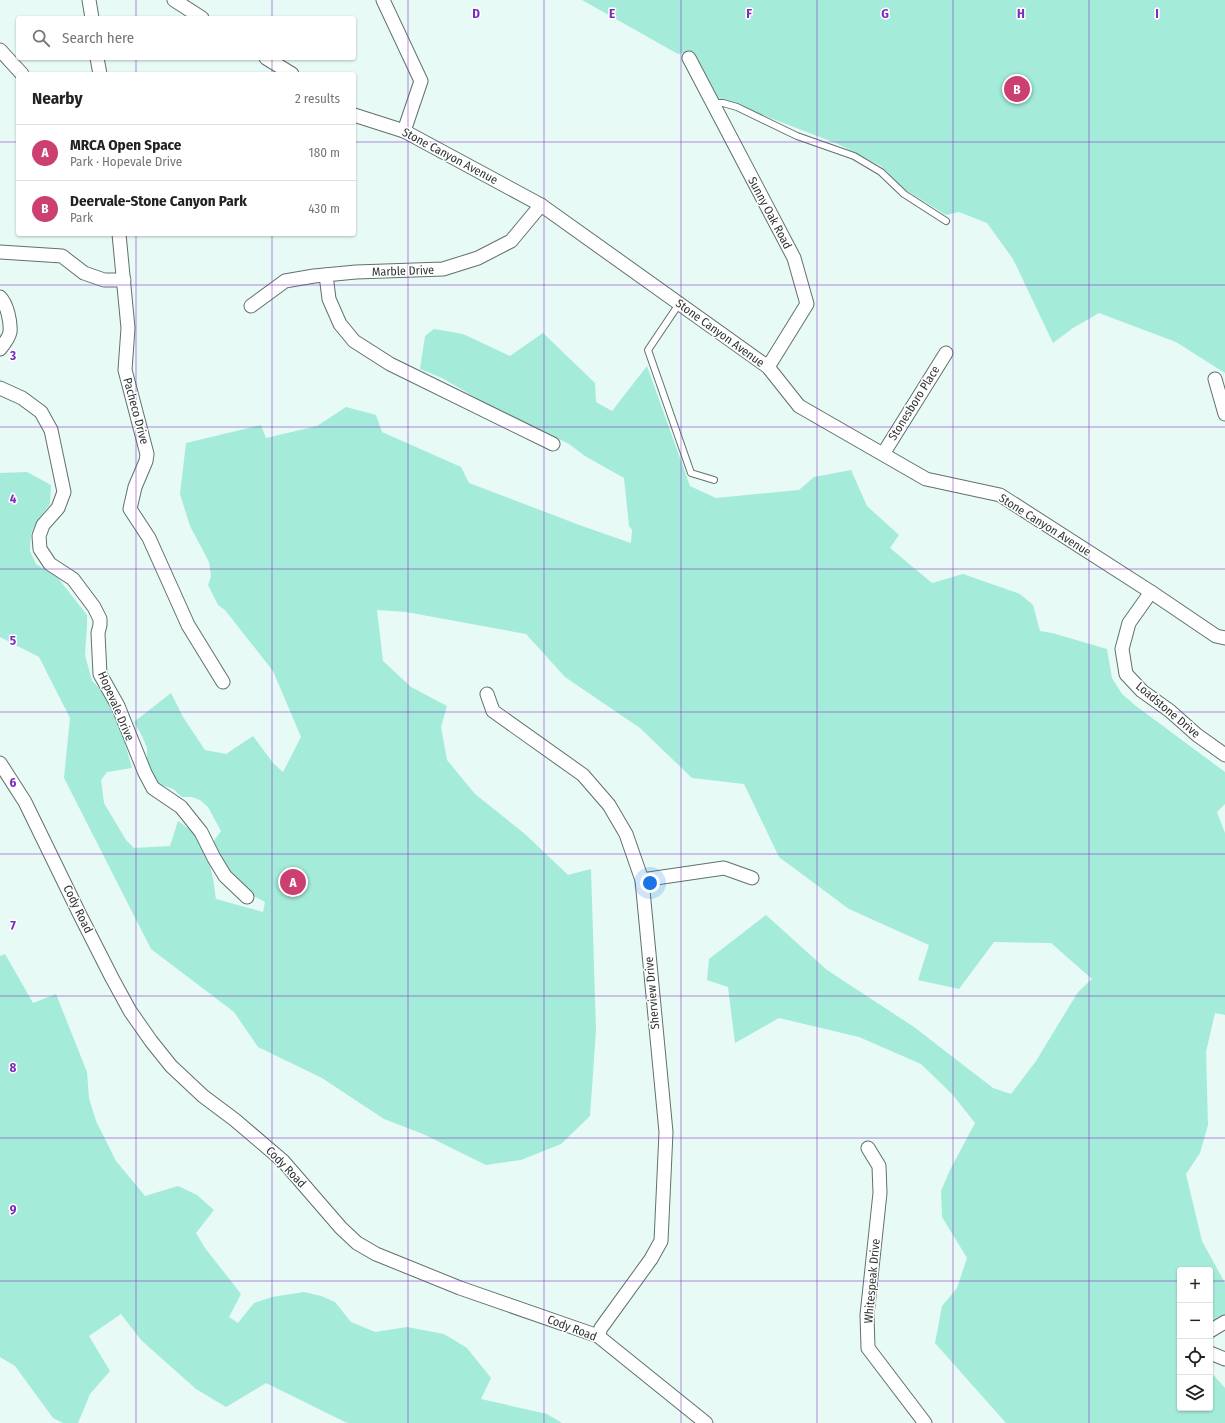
<!DOCTYPE html>
<meta charset="utf-8">
<style>
:root{--surface:#fff;--page:#f6f6f6;--text:#222;--muted:#767676;--line:#e0e0e0;--accent:#cb3f71}
body{margin:0;font-family:"Fira Sans Condensed",sans-serif;background:var(--page);color:var(--text)}
.controls{position:absolute;right:12px;bottom:12px;display:grid;overflow:hidden;border-radius:4px;box-shadow:0 1px 3px #0004}
.controls button{width:36px;height:36px;display:grid;place-items:center;padding:0;border:0;border-bottom:1px solid var(--line);background:var(--surface);color:var(--text);font:20px sans-serif}
.you{position:absolute;left:650px;top:883px;width:14px;height:14px;margin:-10px;border:3px solid #fff;border-radius:50%;background:#1a73e8;box-shadow:0 0 0 6px #1a73e833}
.badge{display:grid;place-items:center;width:26px;height:26px;border-radius:50%;background:var(--accent);color:#fff;font-size:13px;font-weight:700}
.pin{position:absolute;translate:-50% -50%;border:2px solid #fff;box-shadow:0 1px 4px #0006}
.list{margin:0;padding:0;list-style:none}
h2{display:flex;justify-content:space-between;align-items:center;height:52px;margin:0;padding:0 16px;font-size:17px}
h2 small{font-size:13px;font-weight:400;color:var(--muted)}
.list li{display:grid;grid-template-columns:26px 1fr auto;gap:12px;align-items:center;box-sizing:border-box;height:56px;padding:0 16px;border-top:1px solid var(--line)}
.list b{display:block;font-size:15px;white-space:nowrap}
.list p{margin:0;font-size:13px;white-space:nowrap;color:var(--muted)}
.list em{font-size:13px;font-style:normal;color:var(--muted)}
.icon{flex:none;width:22px;height:22px;fill:none;stroke:currentColor;stroke-width:2;stroke-linecap:round;stroke-linejoin:round}
.map{position:relative;flex:none;width:1225px;height:1423px;overflow:hidden}
.search{position:absolute;background:var(--surface);box-shadow:0 1px 3px #0004;left:16px;top:16px;width:340px;height:44px;display:flex;align-items:center;gap:10px;box-sizing:border-box;padding:0 14px;border-radius:4px;color:var(--muted);font-size:15px}
.panel{position:absolute;background:var(--surface);box-shadow:0 1px 3px #0004;left:16px;top:72px;width:340px;height:164px;border-radius:4px}
.map>svg:first-child{display:block}
</style>
<div class="map">
<svg width="1225" height="1423" viewBox="0 0 1225 1423">
<rect width="100%" height="100%" fill="#e7faf5"/>
<g fill="#a4ebda">
<polygon points="582,0 1225,0 1225,373 1176,342 1099,313 1073,328 1053,343 1013,259 987,223 959,212 946,215 904,189 881,166 838,144 718,98 693,51 678,54"/>
<path d="M434,329L463,334L510,356L543,333L595,383L596,402L612,411L647,366L690,486L716,498L799,490L814,477L851,470L867,506L899,535L890,548L932,583L963,574L1020,594L1033,605L1040,631L1052,633L1107,649L1112,678L1122,694L1136,706L1225,772V804L1217,812L1225,833V1015L1215,1013L1206,1052L1208,1125L1200,1153L1186,1174L1202,1241L1225,1283V1316L1210,1329V1270H1180V1408H1210V1371L1225,1388V1423H1006L935,1343L942,1306L957,1288L967,1258L942,1217L941,1191L950,1170L975,1123L952,1094L921,1064L859,1037L779,1018L735,1043L728,987L707,980L709,959L766,915L827,970L914,1027L993,1088L1011,1094L1036,1061L1078,992L1092,979L1051,943L994,942L959,989L918,980L929,945L849,909L779,857L744,784L692,778L640,728L565,677L526,634L406,612L377,610L383,661L411,687L447,706L441,727L447,760L475,794L525,834L568,875L591,869L596,1030L590,1116L561,1144L521,1160L486,1165L423,1134L384,1119L322,1078L258,1047L234,1012L151,949L64,778L70,718L39,657L0,637V473L27,472L51,485L50,504L39,518L31,534L30,551L36,564L58,578L87,615V625L85,655L92,681L110,698L115,708L132,768L107,772L101,780L104,803L126,840L134,848L170,846L178,821C183,825 189,828 193,833C210,851 213,876 216,899L263,912L265,902L250,894L249,890C242,887 236,882 234,874L229,871L213,842L221,831L208,807L200,800L192,797H182L173,789L159,784L152,777L147,768V748L142,736L134,722L171,693L183,717L205,750L226,754L253,736L273,763L283,772L301,737L273,671L225,610L218,605L208,585L211,576L209,562L190,526L180,494L186,443L261,425L266,438L317,426L346,407L376,415L382,432L461,467L469,483L582,526L631,543L632,530L629,526L624,478L585,456L569,444L490,406L442,378L420,369L425,336Z"/>
<polygon points="5,954 33,1003 56,994 87,1072 89,1098 96,1121 116,1161 145,1196 178,1186 197,1195 214,1210 196,1233 205,1248 241,1294 229,1317 238,1323 254,1303 272,1297 304,1292 321,1296 335,1302 351,1322 375,1332 407,1327 444,1334 467,1348 491,1378 481,1399 547,1414 562,1423 349,1423 345,1422 266,1383 226,1407 196,1389 141,1340 121,1314 89,1336 110,1371 90,1394 78,1423 63,1423 53,1418 15,1366 0,1357 0,956"/>
</g>
<g fill="none" stroke-linecap="round" stroke-linejoin="round">
<defs>
<g id="service">
<polyline points="713,103 723,103 737,107 797,136 854,156 881,172 904,194 946,221"/>
<polyline points="679,304 648,350 691,473 714,480"/>
</g>
<g id="minor">
<polyline points="89,0 92,18"/>
<polyline points="174,0 202,18"/>
<polyline points="383,0 421,81 404,131"/>
<polyline points="0,50 22,74"/>
<polyline points="97,58 100,74"/>
<polyline points="266,58 292,74"/>
<polyline points="689,58 794,258 807,304 768,367"/>
<polyline points="354,115 404,131 541,205 768,367 799,406 926,479 1000,495 1151,592 1216,636 1225,638"/>
<polyline points="119,234 128,328 125,370 147,454 146,461 135,487 130,509 149,538 188,625 223,682"/>
<polyline points="0,252 62,256 84,273 104,280 124,280"/>
<polyline points="326,275 329,299 340,324 354,341 390,364 553,444"/>
<path d="M0,297C7,304 11,322 10,332C9,338 4,344 0,349"/>
<polyline points="251,306 285,281 314,276 356,272 443,269 478,258 511,241 541,205"/>
<polyline points="1215,379 1225,414"/>
<polyline points="0,388 22,398 41,412 51,430 64,492 58,508 43,525 39,536 40,549 50,564 73,579 94,607 100,619 100,625 98,633 100,674 118,706 145,773 153,788 181,807 201,832 214,858 225,876 247,897"/>
<polyline points="883,454 946,353"/>
<polyline points="1151,592 1129,623 1122,649 1126,674 1142,691 1170,711 1197,735 1225,755"/>
<polyline points="487,694 493,711 583,775 609,805 626,834 642,880 666,1132 661,1241 651,1259 601,1328 598,1336"/>
<polyline points="0,763 25,802 80,915 112,978 130,1011 151,1041 171,1066 203,1096 235,1120 283,1161 341,1228 357,1243 376,1254 460,1288 598,1336 706,1423"/>
<polyline points="642,880 724,868 752,878"/>
<polyline points="868,1148 879,1166 880,1193 867,1315 868,1348 925,1423"/>
<polyline points="1210,1331 1225,1322"/>
<polyline points="1210,1353 1225,1359"/>
</g>
</defs>
<use href="#service" stroke="#61716d" stroke-width="8"/>
<use href="#minor" stroke="#61716d" stroke-width="15"/>
<use href="#service" stroke="#fff" stroke-width="6"/>
<use href="#minor" stroke="#fff" stroke-width="13"/>
</g>
<path fill="none" stroke="#7b2cbf" stroke-width="1" stroke-opacity="0.55" d="M136,0V18M272,0V18M408,0V1423M544,0V1423M681,0V1423M817,0V1423M953,0V1423M1089,0V1423M136,58V74M272,58V74M0,142H18M354,142H1225M136,234V1423M272,234V1423M0,285H1225M0,427H1225M0,569H1225M0,712H1225M0,854H1225M0,996H1225M0,1138H1225M0,1281H1180M1210,1281H1225"/>
<g text-anchor="middle" stroke-width="3" stroke-linejoin="round" paint-order="stroke">
<g font-size="12" fill="#2e3533" stroke="#fff">
<text transform="translate(450 156) rotate(28)" y="4">Stone Canyon Avenue</text>
<text transform="translate(770 213) rotate(62)" y="4">Sunny Oak Road</text>
<text transform="translate(403 271) rotate(-2)" y="4">Marble Drive</text>
<text transform="translate(720 333) rotate(36)" y="4">Stone Canyon Avenue</text>
<text transform="translate(914 403) rotate(-58)" y="4">Stonesboro Place</text>
<text transform="translate(136 411) rotate(75)" y="4">Pacheco Drive</text>
<text transform="translate(1045 525) rotate(32)" y="4">Stone Canyon Avenue</text>
<text transform="translate(116 706) rotate(67)" y="4">Hopevale Drive</text>
<text transform="translate(1168 710) rotate(40)" y="4">Loadstone Drive</text>
<text transform="translate(78 909) rotate(64)" y="4">Cody Road</text>
<text transform="translate(652 993) rotate(-95)" y="4">Sherview Drive</text>
<text transform="translate(286 1167) rotate(46)" y="4">Cody Road</text>
<text transform="translate(872 1281) rotate(-85)" y="4">Whitespeak Drive</text>
<text transform="translate(572 1328) rotate(21)" y="4">Cody Road</text>
</g>
</g>
<g font-size="13" text-anchor="middle" font-weight="bold" fill="#7b2cbf" stroke="#fff" stroke-width="3" stroke-linejoin="round" paint-order="stroke">
<text x="476" y="18">D</text>
<text x="612" y="18">E</text>
<text x="749" y="18">F</text>
<text x="885" y="18">G</text>
<text x="1021" y="18">H</text>
<text x="1157" y="18">I</text>
<text x="13" y="360">3</text>
<text x="13" y="503">4</text>
<text x="13" y="645">5</text>
<text x="13" y="787">6</text>
<text x="13" y="930">7</text>
<text x="13" y="1072">8</text>
<text x="13" y="1214">9</text>
</g>
</svg>
<div class="controls">
<button>+</button>
<button>−</button>
<button><svg class="icon" aria-label="locate" viewBox="0 0 24 24"><circle cx="12" cy="12" r="6"/><path d="M12 2v4M12 18v4M2 12h4M18 12h4"/></svg></button>
<button><svg class="icon" aria-label="layers" viewBox="0 0 24 24"><path d="M12 4l9 5-9 5-9-5zM3 14l9 5 9-5"/></svg></button>
</div>
<div class="you"></div>
<div class="pin badge" style="left:293px;top:882px">A</div>
<div class="pin badge" style="left:1017px;top:89px">B</div>
<div class="search"><svg class="icon" aria-label="search" viewBox="0 0 24 24"><circle cx="10" cy="10" r="6"/><path d="M15 15l6 6"/></svg>Search here</div>
<section class="panel">
<h2>Nearby<small>2 results</small></h2>
<ul class="list">
<li><span class="badge">A</span><div><b>MRCA Open Space</b><p>Park · Hopevale Drive</p></div><em>180 m</em></li>
<li><span class="badge">B</span><div><b>Deervale-Stone Canyon Park</b><p>Park</p></div><em>430 m</em></li>
</ul>
</section>
</div>
